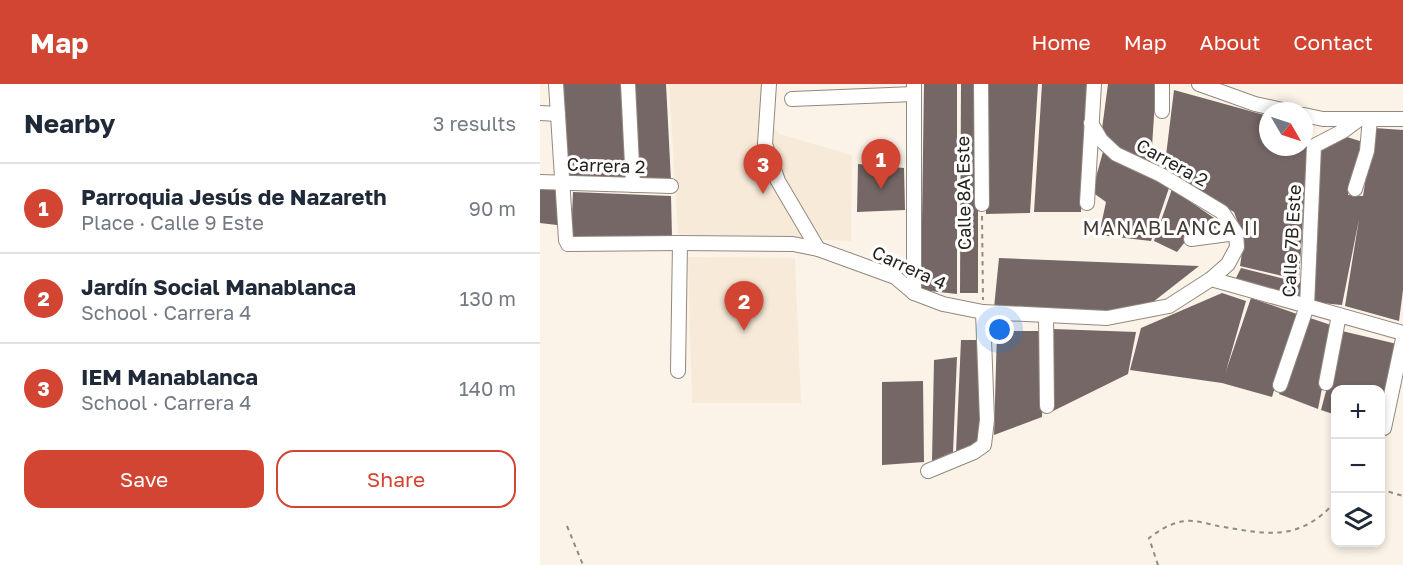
<!DOCTYPE html>
<meta charset="utf-8">
<style>
:root{--surface:#fff;--page:#f2f2f3;--text:#1f2937;--muted:#747a83;--line:#e0e1e3;--accent:#d24533}
body{margin:0;font-family:"Golos Text",sans-serif;background:var(--page);color:var(--text)}
.controls{position:absolute;right:18px;bottom:18px;display:grid;overflow:hidden;border-radius:12px;box-shadow:0 3px 9px #0003}
.controls button{width:54px;height:54px;display:grid;place-items:center;padding:0;border:0;border-bottom:2px solid var(--line);background:var(--surface);color:var(--text);font:30px sans-serif}
.compass{position:absolute;left:719px;top:18px;width:54px;height:54px;border-radius:50%;background:var(--surface);box-shadow:0 3px 9px #0003;rotate:129deg}
.you{position:absolute;left:460px;top:246px;width:21px;height:21px;margin:-15px;border:4px solid #fff;border-radius:50%;background:#1a73e8;box-shadow:0 0 0 9px #1a73e833}
.badge{display:grid;place-items:center;width:39px;height:39px;border-radius:50%;background:var(--accent);color:#fff;font-size:20px;font-weight:700}
.pin{position:absolute;translate:-50% -50px;filter:drop-shadow(0 2px 3px #0008)}
.pin::after{content:'';position:absolute;top:32px;width:21px;height:18px;background:inherit;clip-path:polygon(0 0,100% 0,50% 100%)}
.list{margin:0;padding:0;list-style:none}
h2{display:flex;justify-content:space-between;align-items:center;height:78px;margin:0;padding:0 24px;font-size:26px}
h2 small{font-size:20px;font-weight:400;color:var(--muted)}
.list li{display:grid;grid-template-columns:39px 1fr auto;gap:18px;align-items:center;box-sizing:border-box;height:90px;padding:0 24px;border-top:2px solid var(--line)}
.list b{display:block;font-size:22px;white-space:nowrap}
.list p{margin:0;font-size:20px;white-space:nowrap;color:var(--muted)}
.list em{font-size:20px;font-style:normal;color:var(--muted)}
.actions{display:flex;gap:12px;padding:18px 24px}
.actions a{flex:1;padding:14px 0;border:2px solid var(--accent);border-radius:18px;text-align:center;font-size:21px;color:var(--accent)}
.actions .main{background:var(--accent);color:#fff}
.icon{flex:none;width:33px;height:33px;fill:none;stroke:currentColor;stroke-width:2;stroke-linecap:round;stroke-linejoin:round}
.map{position:relative;flex:none;width:863px;height:481px;overflow:hidden}
header{display:flex;align-items:center;gap:36px;box-sizing:border-box;height:84px;padding:0 30px;background:var(--accent);color:#fff}
header strong{font-size:28px}
nav{display:flex;gap:33px;margin-inline-start:auto;font-size:21px}
main{display:flex}
aside{flex:1;background:var(--surface)}
.map>svg:first-child{display:block}
</style>
<header>
<strong>Map</strong>
<nav><a>Home</a><a>Map</a><a>About</a><a>Contact</a></nav>
</header>
<main>
<aside>
<h2>Nearby<small>3 results</small></h2>
<ul class="list">
<li><span class="badge">1</span><div><b>Parroquia Jesús de Nazareth</b><p>Place · Calle 9 Este</p></div><em>90 m</em></li>
<li><span class="badge">2</span><div><b>Jardín Social Manablanca</b><p>School · Carrera 4</p></div><em>130 m</em></li>
<li><span class="badge">3</span><div><b>IEM Manablanca</b><p>School · Carrera 4</p></div><em>140 m</em></li>
</ul>
<div class="actions"><a class="main">Save</a><a>Share</a></div>
</aside>
<div class="map">
<svg width="863" height="481" viewBox="0 0 863 481">
<rect width="100%" height="100%" fill="#fbf3e8"/>
<g fill="#f7ead8">
<polygon points="129,0 236,0 233,43 239,50 312,71 311,157 138,150"/>
<polygon points="148,173 255,174 261,319 152,319"/>
</g>
<g fill="#746765">
<polygon points="23,0 83,0 87,95 26,92"/>
<polygon points="92,0 126,0 131,97 97,95"/>
<polygon points="384,0 417,0 417,210 381,206"/>
<polygon points="421,0 438,0 438,209 420,209"/>
<polygon points="447,0 498,0 490,129 446,130"/>
<polygon points="502,0 550,0 541,128 494,128"/>
<polygon points="568,0 616,0 611,79 574,62 562,45"/>
<polygon points="634,6 728,32 728,63 764,63 764,43 769,44 759,196 700,182 704,155 694,128 624,88"/>
<polygon points="834,44 863,46 863,206 859,237 805,222 819,135 802,221 771,218 781,67 807,53 823,58 808,111 823,112"/>
<polygon points="564,64 629,104 611,157 559,151 566,118 552,108"/>
<polygon points="318,80 364,84 365,126 317,128"/>
<polygon points="0,105 18,106 17,141 0,139"/>
<polygon points="632,105 690,145 652,149 637,168 614,157"/>
<polygon points="33,108 131,112 132,154 31,156"/>
<polygon points="459,174 659,182 613,218 561,229 454,224"/>
<polygon points="701,184 764,200 762,216 695,196"/>
<polygon points="682,209 706,217 686,287 711,214 757,230 732,313 682,299 590,286 601,244"/>
<polygon points="767,233 794,242 778,325 739,310"/>
<polygon points="513,245 596,248 588,290 511,328"/>
<polygon points="457,247 504,247 502,333 454,351"/>
<polygon points="802,247 857,260 840,331 840,306 796,306 796,331 781,326"/>
<polygon points="421,256 441,256 441,359 416,369"/>
<polygon points="417,273 413,368 392,377 394,276"/>
<polygon points="383,297 384,378 342,381 342,298"/>
</g>
<g fill="none" stroke-linecap="round" stroke-linejoin="round">
<defs>
<g id="minor">
<polyline points="16,0 26,156 28,160 140,159 253,160 278,165 355,193 374,209 403,220 443,228 567,234 629,222 671,195 688,180 697,163 696,149 682,128 621,91 576,70 561,56 551,39"/>
<polyline points="88,0 93,101"/>
<polyline points="229,0 225,60 238,97 278,165"/>
<polyline points="441,0 442,120"/>
<polyline points="622,0 622,27"/>
<polyline points="659,0 715,20 747,27"/>
<polyline points="252,15 374,10"/>
<polyline points="0,29 18,30"/>
<polyline points="764,31 783,35 863,35"/>
<polyline points="0,98 131,102"/>
<polyline points="815,105 827,67 830,35"/>
<polyline points="547,119 554,0"/>
<polyline points="651,155 696,149"/>
<polyline points="671,195 863,249"/>
<polyline points="374,209 374,0"/>
<polyline points="506,231 507,322"/>
<polyline points="138,287 140,159"/>
<polyline points="786,299 799,231"/>
<polyline points="740,301 767,222 774,62 803,47 818,36"/>
<polyline points="844,344 863,255"/>
<polyline points="388,387 434,368 444,361 447,336 443,228"/>
</g>
</defs>
<use href="#minor" stroke="#91897f" stroke-width="16"/>
<g stroke="#908b83" stroke-width="2" stroke-dasharray="4.5 4.5" stroke-linecap="butt">
<polyline points="442,132 443,216"/>
<polyline points="840,405 863,412"/>
<polyline points="27,442 43,481"/>
<path d="M618,481L609,454C620,446 632,438 646,437C656,436 668,440 678,442C726,450 759,459 796,417"/>
</g>
<use href="#minor" stroke="#fff" stroke-width="14"/>
</g>
<g text-anchor="middle" stroke-width="6" stroke-linejoin="round" paint-order="stroke">
<g font-size="18" fill="#26231f" stroke="#fff">
<text transform="translate(632 79) rotate(29)" y="6">Carrera 2</text>
<text transform="translate(66 82) rotate(2)" y="6">Carrera 2</text>
<text transform="translate(424 109) rotate(-91)" y="6">Calle 8A Este</text>
<text transform="translate(752 157) rotate(-87)" y="6">Calle 7B Este</text>
<text transform="translate(369 184) rotate(25)" y="6">Carrera 4</text>
</g>
<g font-size="20" letter-spacing="1.5" fill="#453e35" stroke="#fff">
<text x="631" y="151">MANABLANCA II</text>
</g>
</g>
</svg>
<div class="controls">
<button>+</button>
<button>−</button>
<button><svg class="icon" aria-label="layers" viewBox="0 0 24 24"><path d="M12 4l9 5-9 5-9-5zM3 14l9 5 9-5"/></svg></button>
</div>
<svg class="compass" viewBox="-18 -18 36 36"><path d="M0-13l5 13h-10z" fill="#e53935"/><path d="M0 13l5-13h-10z" fill="#747a83"/></svg>
<div class="you"></div>
<div class="pin badge" style="left:341px;top:105px">1</div>
<div class="pin badge" style="left:204px;top:247px">2</div>
<div class="pin badge" style="left:223px;top:110px">3</div>
</div>
</main>
